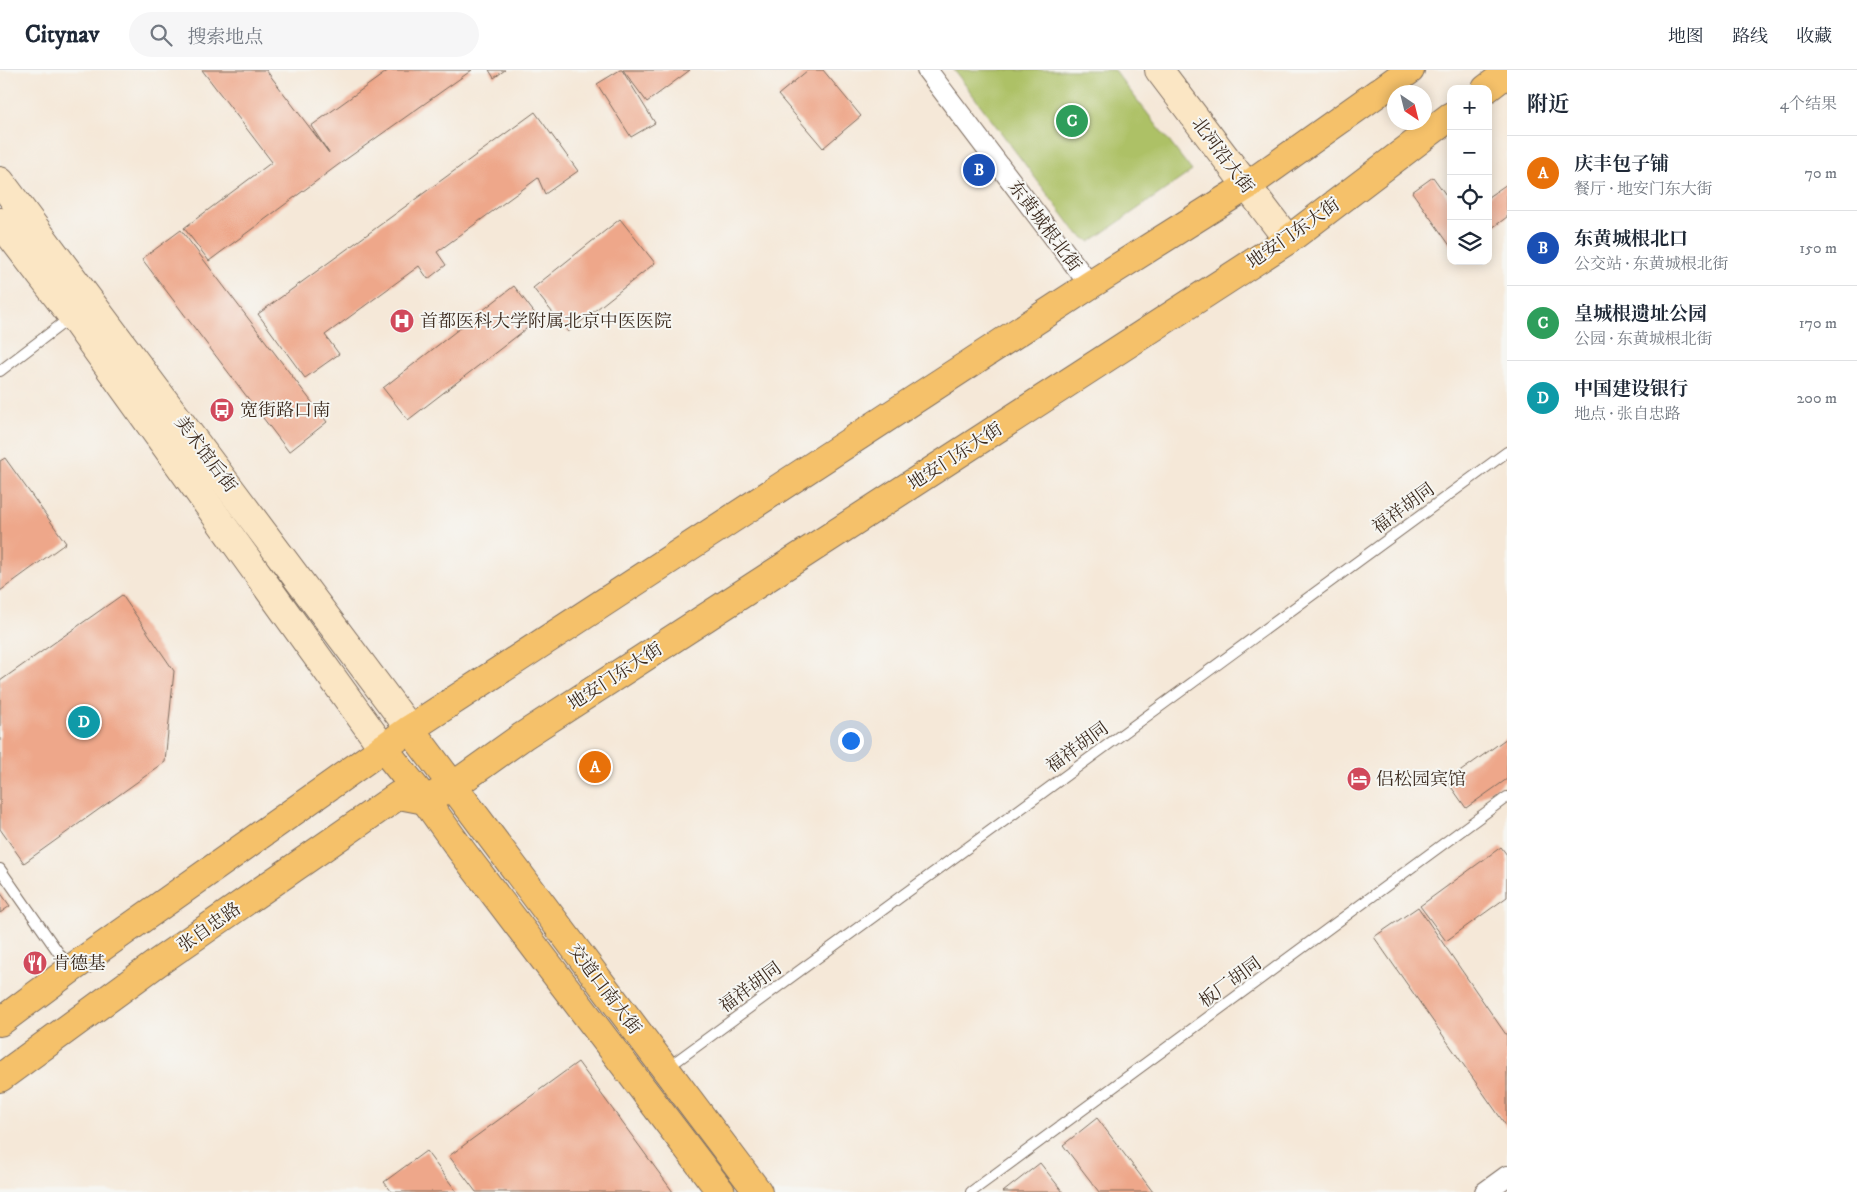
<!DOCTYPE html>
<html lang="zh">
<meta charset="utf-8">
<style>
:root{--surface:#fff;--page:#f6f6f7;--text:#1f2937;--muted:#747a83;--line:#e0e1e3;--accent:#ea580c}
body{margin:0;font-family:"IM FELL DW Pica","Noto Serif SC",serif;background:var(--page);color:var(--text)}
.controls{position:absolute;right:15px;top:15px;display:grid;overflow:hidden;border-radius:10px;box-shadow:0 2px 12px #0003}
.controls button{width:45px;height:45px;display:grid;place-items:center;padding:0;border:0;border-bottom:1px solid var(--line);background:var(--surface);color:var(--text);font:25px sans-serif}
.compass{position:absolute;left:1387px;top:15px;width:45px;height:45px;border-radius:50%;background:var(--surface);box-shadow:0 2px 12px #0003;rotate:145deg}
.you{position:absolute;left:850px;top:670px;width:18px;height:18px;margin:-12px;border:4px solid #fff;border-radius:50%;background:#1a73e8;box-shadow:0 0 0 8px #1a73e833}
.badge{display:grid;place-items:center;width:32px;height:32px;border-radius:50%;background:var(--accent);color:#fff;font-size:16px;font-weight:700}
.pin{position:absolute;translate:-50% -50%;border:2px solid #fff;box-shadow:0 1px 5px #0006}
.list{margin:0;padding:0;list-style:none}
h2{display:flex;justify-content:space-between;align-items:center;height:65px;margin:0;padding:0 20px;font-size:21px}
h2 small{font-size:16px;font-weight:400;color:var(--muted)}
.list li{display:grid;grid-template-columns:32px 1fr auto;gap:15px;align-items:center;box-sizing:border-box;height:75px;padding:0 20px;border-top:1px solid var(--line)}
.list b{display:block;font-size:19px;white-space:nowrap}
.list p{margin:0;font-size:16px;white-space:nowrap;color:var(--muted)}
.list em{font-size:16px;font-style:normal;color:var(--muted)}
.icon{flex:none;width:28px;height:28px;fill:none;stroke:currentColor;stroke-width:2;stroke-linecap:round;stroke-linejoin:round}
.map{position:relative;flex:none;width:1507px;height:1122px;overflow:hidden}
header{display:flex;align-items:center;gap:30px;box-sizing:border-box;height:70px;padding:0 25px;background:var(--surface);border-bottom:1px solid var(--line)}
header strong{font-size:24px}
nav{display:flex;gap:28px;margin-inline-start:auto;font-size:18px}
.search{width:350px;height:45px;background:var(--page);display:flex;align-items:center;gap:12px;box-sizing:border-box;padding:0 18px;border-radius:28px;color:var(--muted);font-size:19px}
main{display:flex}
aside{flex:1;background:var(--surface)}
.map>svg:first-child{display:block}
</style>
<header>
<strong>Citynav</strong>
<div class="search"><svg class="icon" aria-label="search" viewBox="0 0 24 24"><circle cx="10" cy="10" r="6"/><path d="M15 15l6 6"/></svg>搜索地点</div>
<nav><a>地图</a><a>路线</a><a>收藏</a></nav>
</header>
<main>
<div class="map">
<svg width="1507" height="1122" viewBox="0 0 1507 1122">
<rect width="100%" height="100%" fill="#f6f6f2"/>
<filter id="ink" filterUnits="userSpaceOnUse"><feTurbulence type="fractalNoise" baseFrequency=".02" numOctaves="2"/><feDisplacementMap in="SourceGraphic" scale="10" xChannelSelector="R" yChannelSelector="G"/><feConvolveMatrix kernelMatrix="1 2 1 2 8 2 1 2 1" color-interpolation-filters="sRGB"/></filter>
<filter id="wash" filterUnits="userSpaceOnUse"><feTurbulence type="fractalNoise" baseFrequency=".0096" numOctaves="4" result="noise"/><feDisplacementMap in="SourceGraphic" scale="20" xChannelSelector="R" yChannelSelector="G"/><feGaussianBlur stdDeviation="1.12" result="paint"/><feColorMatrix in="noise" values="0 0 0 0 0 0 0 0 0 0 0 0 0 0 0 0 0 1.4 0 .05"/><feComposite in="paint" operator="in"/></filter>
<g filter="url(#wash)">
<rect width="100%" height="100%" fill="#f5e8d8"/>
<polygon fill="#adc166" stroke="#747642" points="954,0 1114,0 1192,101 1090,172 1076,162"/>
<g id="blocks">
<g fill="#eea78a">
<polygon points="202,0 266,0 329,83 311,56 389,0 472,0 338,95 209,191 184,158 272,92"/>
<polygon points="489,0 505,0 494,8"/>
<polygon points="620,0 622,0 655,53 631,67 597,14"/>
<polygon points="623,0 690,0 647,32"/>
<polygon points="808,0 823,0 861,46 823,78 778,25"/>
<polygon points="535,42 578,101 545,124 538,108 437,182 446,195 428,209 419,196 325,265 339,284 305,308 258,244"/>
<polygon points="1433,107 1451,132 1451,177 1412,122"/>
<polygon points="1507,114 1507,147 1488,161 1488,127"/>
<polygon points="620,149 655,193 568,262 533,218"/>
<polygon points="181,160 327,352 289,382 142,189"/>
<polygon points="514,216 539,249 408,350 383,318"/>
<polygon points="5,388 66,473 0,521 0,391"/>
<polygon points="122,525 174,601 165,692 24,793 0,759 0,611"/>
<polygon points="1507,668 1507,709 1466,738 1447,711"/>
<polygon points="1501,777 1507,785 1507,827 1446,871 1420,836"/>
<polygon points="0,822 10,836 0,843"/>
<polygon points="1418,837 1507,966 1507,1057 1374,867"/>
<polygon points="578,992 673,1122 476,1122 449,1086"/>
<polygon points="1097,1048 1153,1122 1099,1122 1063,1075"/>
<polygon points="426,1081 457,1122 392,1122 384,1112"/>
<polygon points="1040,1093 1063,1122 1003,1122"/>
</g>
</g>
</g>
<g filter="url(#ink)">
<use href="#blocks" fill-opacity="0" stroke="#7c6c5f" stroke-width="1"/>
<g fill="none" stroke-linecap="round" stroke-linejoin="round">
<defs>
<g id="lane">
<polyline points="0,301 71,247"/>
<polyline points="0,799 70,899"/>
<polyline points="667,998 1507,382"/>
<polyline points="971,1122 1507,727"/>
</g>
<g id="street">
<polyline points="927,0 1090,215"/>
<polyline points="1485,1122 1507,1106"/>
</g>
<g id="secondary">
<polyline points="1159,0 1288,170"/>
<polyline points="0,111 410,659"/>
<polyline points="0,152 72,246 383,678"/>
</g>
<g id="primary">
<polyline points="1486,19 1507,3"/>
<polyline points="410,659 758,1122"/>
<polyline points="383,678 425,730 461,780 721,1122"/>
<polyline points="425,730 453,716 523,666 1288,170 1451,46"/>
<polyline points="0,952 71,899 410,659 1090,215 1247,116 1410,0"/>
<polyline points="0,1008 157,893 399,725 425,730"/>
</g>
</defs>
<use href="#lane" stroke="#7c6c5f" stroke-width="12"/>
<use href="#street" stroke="#7c6c5f" stroke-width="22"/>
<use href="#secondary" stroke="#7c6c5f" stroke-width="30"/>
<use href="#primary" stroke="#7c6c5f" stroke-width="30"/>
<use href="#lane" stroke="#fff" stroke-width="10"/>
<use href="#street" stroke="#fff" stroke-width="20"/>
<use href="#secondary" stroke="#fbe6c4" stroke-width="28"/>
<use href="#primary" stroke="#f5c16b" stroke-width="28"/>
</g>
</g>
<defs>
<symbol id="hospital-disc" viewBox="-11 -11 22 22"><circle r="9.5" fill="#d1495b" stroke="#f6f6f2"/><path d="M-5-5h3v3.5h4V-5h3V5h-3V1.5h-4V5h-3Z" fill="#fff"/></symbol>
<symbol id="bus-disc" viewBox="-11 -11 22 22"><circle r="9.5" fill="#d1495b" stroke="#f6f6f2"/><path d="M-5-6H5V4H4V6H2V4H-2V6H-4V4H-5ZM-3.5-4V0h7V-4ZM-3.5 1.2v1.5H-2V1.2ZM2 1.2v1.5H3.5V1.2Z" fill="#fff"/></symbol>
<symbol id="hotel-disc" viewBox="-11 -11 22 22"><circle r="9.5" fill="#d1495b" stroke="#f6f6f2"/><path d="M-6-4.5h1.5V1H6V5H4.5V3h-9V5H-6ZM-4 0a1.8 1.8 0 1 1 3.6 0ZM.5 0V-2.5h3Q6-2.5 6 0Z" fill="#fff"/></symbol>
<symbol id="restaurant-disc" viewBox="-11 -11 22 22"><circle r="9.5" fill="#d1495b" stroke="#f6f6f2"/><path d="M-5-6h1v4h1v-4h1v4h1v-4h1v5L-1.5 .5V6h-2V.5L-5-1ZM5-6V6H3V1.5H1.5Q1.5-4 5-6Z" fill="#fff"/></symbol>
</defs>
<g fill-rule="evenodd">
<use href="#hospital-disc" x="388" y="237" width="28" height="28"/>
<use href="#bus-disc" x="208" y="326" width="28" height="28"/>
<use href="#hotel-disc" x="1345" y="695" width="28" height="28"/>
<use href="#restaurant-disc" x="21" y="879" width="28" height="28"/>
</g>
<g text-anchor="middle" stroke-width="4" stroke-linejoin="round" paint-order="stroke">
<g font-size="18" fill="#3b2a1e" stroke="#f6f6f2">
<text transform="translate(1223 85) rotate(53)" y="6">北河沿大街</text>
<text transform="translate(1045 156) rotate(53)" y="6">东黄城根北街</text>
<text transform="translate(1293 163) rotate(-35)" y="6">地安门东大街</text>
<text transform="translate(206 384) rotate(53)" y="6">美术馆后街</text>
<text transform="translate(955 386) rotate(-33)" y="6">地安门东大街</text>
<text transform="translate(1403 438) rotate(-36)" y="6">福祥胡同</text>
<text transform="translate(615 606) rotate(-33)" y="6">地安门东大街</text>
<text transform="translate(1077 677) rotate(-36)" y="6">福祥胡同</text>
<text transform="translate(209 857) rotate(-35)" y="6">张自忠路</text>
<text transform="translate(1230 912) rotate(-36)" y="6">板厂胡同</text>
<text transform="translate(750 917) rotate(-36)" y="6">福祥胡同</text>
<text transform="translate(605 919) rotate(53)" y="6">交道口南大街</text>
</g>
<g font-size="18" fill="#3b2a1e" stroke="#f6f6f2" text-anchor="start">
<text x="420" y="257">首都医科大学附属北京中医医院</text>
<text x="240" y="346">宽街路口南</text>
<text x="1376" y="715">侣松园宾馆</text>
<text x="52" y="899">肯德基</text>
</g>
</g>
</svg>
<div class="controls">
<button>+</button>
<button>−</button>
<button><svg class="icon" aria-label="locate" viewBox="0 0 24 24"><circle cx="12" cy="12" r="6"/><path d="M12 2v4M12 18v4M2 12h4M18 12h4"/></svg></button>
<button><svg class="icon" aria-label="layers" viewBox="0 0 24 24"><path d="M12 4l9 5-9 5-9-5zM3 14l9 5 9-5"/></svg></button>
</div>
<svg class="compass" viewBox="-18 -18 36 36"><path d="M0-13l5 13h-10z" fill="#e53935"/><path d="M0 13l5-13h-10z" fill="#747a83"/></svg>
<div class="you"></div>
<div class="pin badge" style="left:595px;top:697px;background:#e8710a">A</div>
<div class="pin badge" style="left:979px;top:100px;background:#1a4fb4">B</div>
<div class="pin badge" style="left:1072px;top:51px;background:#2e9e5b">C</div>
<div class="pin badge" style="left:84px;top:652px;background:#0f9aa8">D</div>
</div>
<aside>
<h2>附近<small>4个结果</small></h2>
<ul class="list">
<li><span class="badge" style="background:#e8710a">A</span><div><b>庆丰包子铺</b><p>餐厅 · 地安门东大街</p></div><em>70 m</em></li>
<li><span class="badge" style="background:#1a4fb4">B</span><div><b>东黄城根北口</b><p>公交站 · 东黄城根北街</p></div><em>150 m</em></li>
<li><span class="badge" style="background:#2e9e5b">C</span><div><b>皇城根遗址公园</b><p>公园 · 东黄城根北街</p></div><em>170 m</em></li>
<li><span class="badge" style="background:#0f9aa8">D</span><div><b>中国建设银行</b><p>地点 · 张自忠路</p></div><em>200 m</em></li>
</ul>
</aside>
</main>
